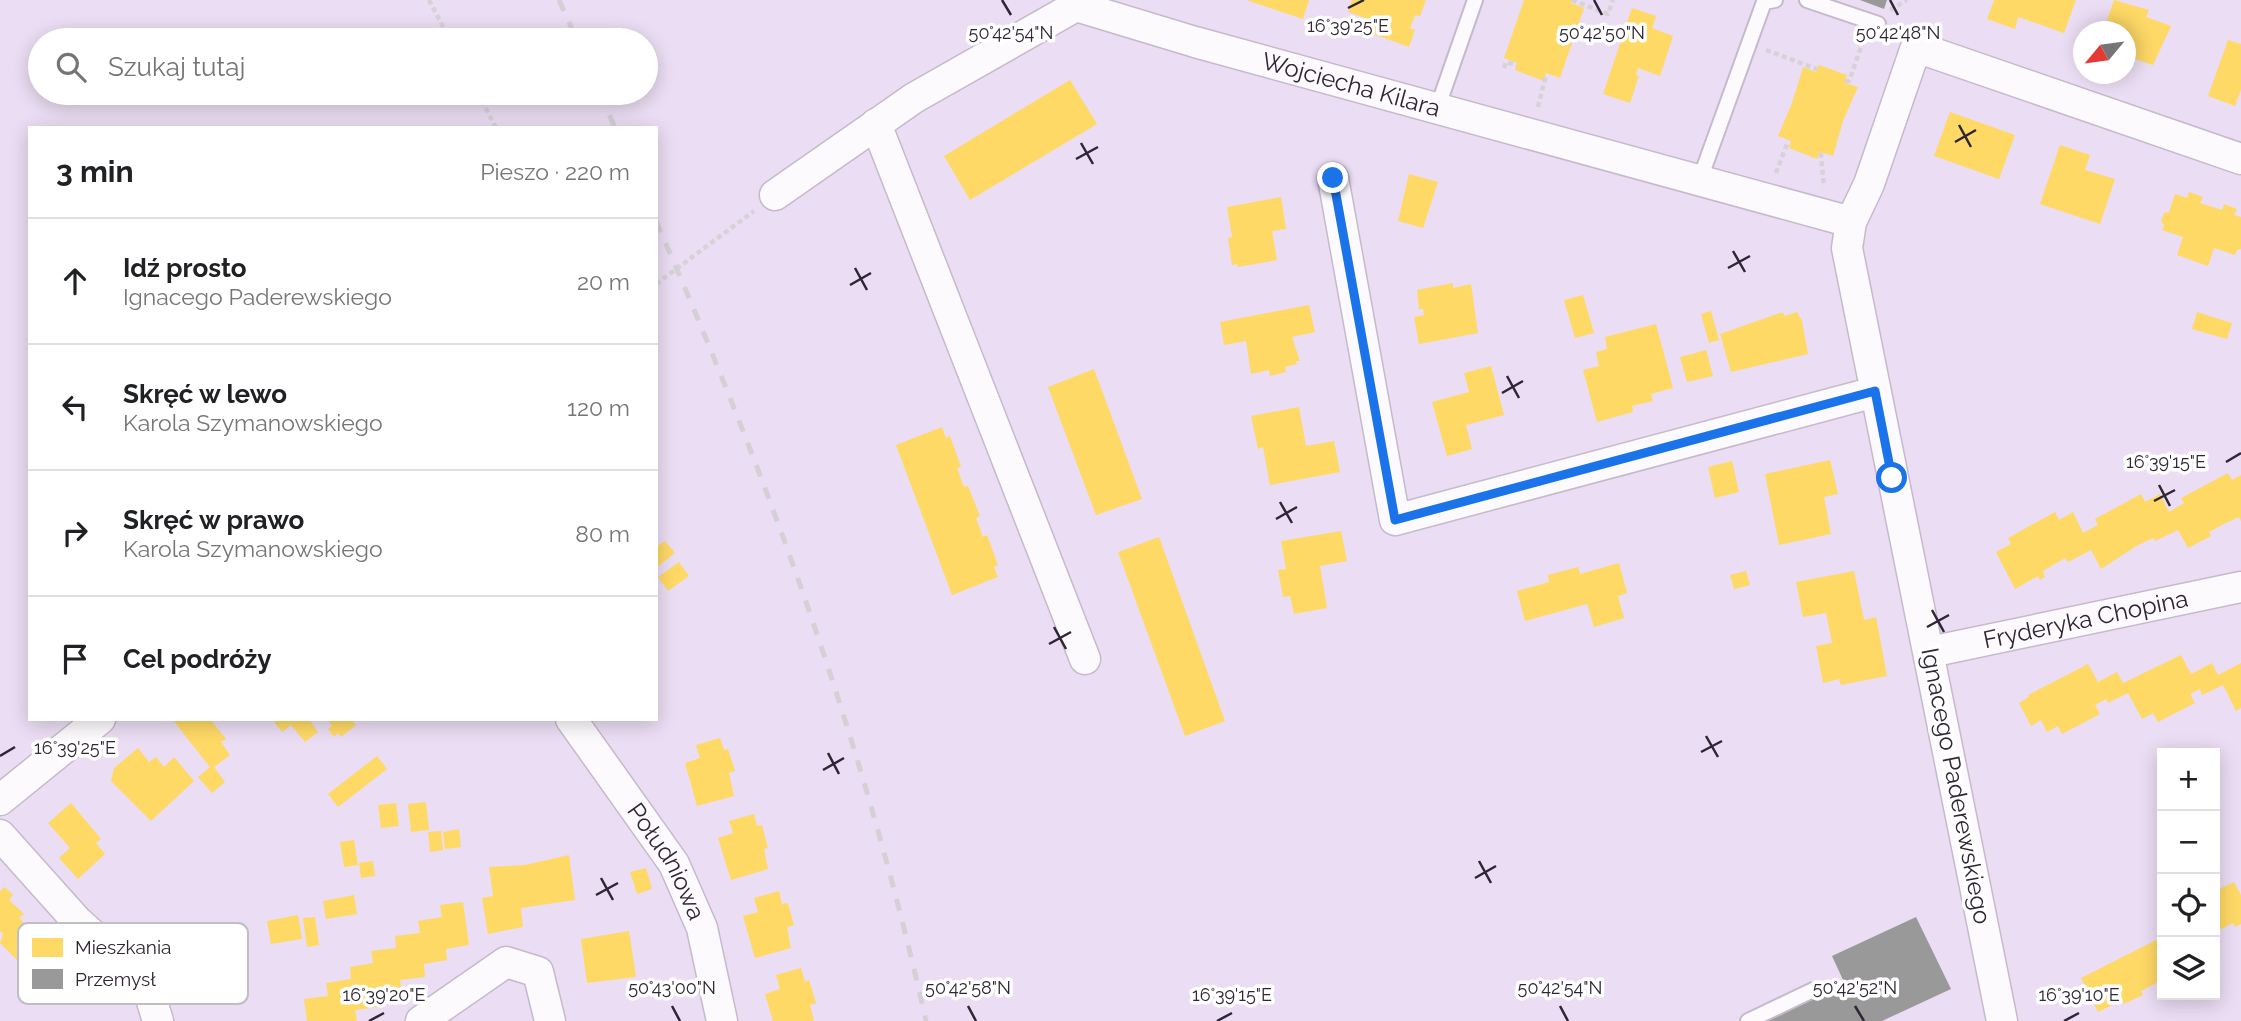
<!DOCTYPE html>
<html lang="pl">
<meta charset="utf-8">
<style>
:root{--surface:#fff;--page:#f6f6f6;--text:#202124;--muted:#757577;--line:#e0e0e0}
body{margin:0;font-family:Raleway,sans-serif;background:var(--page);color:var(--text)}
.controls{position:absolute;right:21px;bottom:21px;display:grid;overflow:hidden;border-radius:0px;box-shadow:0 4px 18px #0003}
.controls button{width:63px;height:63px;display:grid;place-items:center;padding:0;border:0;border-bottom:2px solid var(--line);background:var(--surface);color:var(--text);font:35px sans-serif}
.compass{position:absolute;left:2073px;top:21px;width:63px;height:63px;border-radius:50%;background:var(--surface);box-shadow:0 4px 18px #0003;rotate:241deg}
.stop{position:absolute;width:21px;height:21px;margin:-16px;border:5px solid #1a73e8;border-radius:50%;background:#fff}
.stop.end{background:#1a73e8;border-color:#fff;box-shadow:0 2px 7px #0008}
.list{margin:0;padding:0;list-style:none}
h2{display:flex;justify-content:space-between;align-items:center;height:91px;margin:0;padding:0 28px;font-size:30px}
h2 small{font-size:23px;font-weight:400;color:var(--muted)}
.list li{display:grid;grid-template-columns:46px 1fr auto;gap:21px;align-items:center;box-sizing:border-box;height:126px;padding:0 28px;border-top:2px solid var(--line)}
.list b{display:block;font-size:26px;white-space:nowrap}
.list p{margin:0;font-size:23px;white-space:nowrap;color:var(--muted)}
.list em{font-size:23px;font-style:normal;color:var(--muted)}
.icon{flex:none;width:38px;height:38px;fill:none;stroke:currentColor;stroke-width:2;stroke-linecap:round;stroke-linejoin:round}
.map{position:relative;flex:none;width:2241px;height:1021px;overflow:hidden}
.search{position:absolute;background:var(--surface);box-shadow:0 4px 18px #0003;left:28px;top:28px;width:630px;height:77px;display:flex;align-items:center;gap:18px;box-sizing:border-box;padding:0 24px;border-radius:38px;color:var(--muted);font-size:26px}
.panel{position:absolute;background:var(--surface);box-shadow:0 4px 18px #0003;left:28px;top:126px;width:630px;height:595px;border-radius:0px}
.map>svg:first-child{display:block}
</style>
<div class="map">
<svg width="2241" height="1021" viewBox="0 0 2241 1021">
<rect width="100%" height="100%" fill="#ebddf3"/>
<g fill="#ffd966">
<polygon points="1246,0 1309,0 1303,19"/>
<polygon points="1352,0 1426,0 1420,16 1415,15 1410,28 1415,30 1409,47 1362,30 1366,18 1348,12"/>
<polygon points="1524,0 1572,0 1571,3 1584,8 1560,78 1546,73 1544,81 1515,70 1517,63 1504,58"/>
<polygon points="1994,0 2076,0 2064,33 2018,17 2015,29 1987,19"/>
<polygon points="2114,0 2149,10 2146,17 2171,26 2153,65 2126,56 2126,32 2103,32"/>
<polygon points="1632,8 1656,16 1652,28 1673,36 1660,76 1638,68 1636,75 1639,76 1630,103 1603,94"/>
<polygon points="2228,40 2241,44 2241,90 2235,106 2208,96"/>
<polygon points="1819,65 1847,75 1845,83 1858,87 1843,121 1833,156 1820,152 1817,159 1789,148 1791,141 1778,136 1792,103 1803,67 1816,72"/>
<polygon points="1070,80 1097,124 970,200 944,156"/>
<polygon points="1950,112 2015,135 1999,179 1934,156"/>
<polygon points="2060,145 2090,155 2085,170 2115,179 2100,224 2040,204"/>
<polygon points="1409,174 1438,182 1423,228 1398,221"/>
<polygon points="2189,192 2203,197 2200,203 2222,210 2224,204 2237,209 2234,215 2241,217 2241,249 2237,250 2235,255 2214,248 2208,266 2177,255 2183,237 2162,230 2164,225 2161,221 2164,213 2169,212 2175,194 2187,198"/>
<polygon points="1281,197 1286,229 1272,231 1277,260 1238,267 1237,264 1232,265 1228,238 1232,237 1227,207"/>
<polygon points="1453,283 1453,288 1471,284 1478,333 1419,344 1414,317 1424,315 1423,309 1419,309 1417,290"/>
<polygon points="1583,295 1594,333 1575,338 1564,300"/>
<polygon points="1309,305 1315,332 1292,337 1300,361 1296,361 1297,364 1285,367 1286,372 1270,376 1269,370 1251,374 1246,341 1224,345 1220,322"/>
<polygon points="1711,311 1719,340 1709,343 1701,314"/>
<polygon points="1783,312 1784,316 1797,312 1802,321 1808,354 1731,372 1720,334"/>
<polygon points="2197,312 2232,323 2227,339 2192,329"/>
<polygon points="1656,324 1673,388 1651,394 1653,401 1632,406 1633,412 1597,422 1583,370 1599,366 1596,352 1607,349 1605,337"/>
<polygon points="1706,350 1713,376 1687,382 1680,357"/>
<polygon points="1491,366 1504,415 1466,425 1472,449 1447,456 1432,402 1469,392 1464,373"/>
<polygon points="1094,369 1142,499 1096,515 1048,387"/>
<polygon points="1299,407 1306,446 1334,441 1340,472 1270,485 1263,447 1258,449 1251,416"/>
<polygon points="942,427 946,438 950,436 961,467 957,468 964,487 968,486 980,516 976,518 983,537 987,535 998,565 994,567 998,577 952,595 896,445"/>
<polygon points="1830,460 1838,494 1824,497 1831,534 1779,545 1765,474"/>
<polygon points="1732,461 1739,492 1715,498 1708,467"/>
<polygon points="2228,473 2232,480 2241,475 2241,521 2239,517 2224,524 2209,532 2211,536 2188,548 2178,530 2155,541 2154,538 2138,545 2101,569 2091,550 2068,562 2065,558 2043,571 2045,577 2040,580 2038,576 2015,589 1996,552 2011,544 2008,538 2055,512 2059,520 2073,512 2083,533 2098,525 2095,519 2141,494 2145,502 2160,494 2169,512 2184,503 2181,498"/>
<polygon points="1341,531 1347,561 1320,566 1327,608 1294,614 1290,596 1283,597 1278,570 1286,569 1281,541"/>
<polygon points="1159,537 1225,721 1185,736 1118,552"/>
<polygon points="665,541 675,553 656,568 656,547"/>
<polygon points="679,562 689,576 668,591 658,577"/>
<polygon points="1619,563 1627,593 1618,596 1624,618 1594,627 1587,604 1525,621 1517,591 1549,582 1548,575 1578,567 1580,574"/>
<polygon points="1746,571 1750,585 1734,589 1730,575"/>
<polygon points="1854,571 1864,620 1876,617 1887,676 1841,685 1839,679 1823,683 1816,646 1832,643 1826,613 1803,617 1796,582"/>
<polygon points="2181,655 2191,674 2212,663 2218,675 2241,663 2241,708 2236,711 2223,685 2202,695 2200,689 2190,694 2195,703 2158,722 2153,713 2142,719 2128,693 2108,703 2106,699 2095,705 2100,714 2062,734 2058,726 2047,732 2041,720 2031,726 2019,703 2029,697 2028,695 2088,664 2098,682 2117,672 2123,683"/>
<polygon points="172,719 210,719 226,739 221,742 230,755 214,767 225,782 212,793 198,777 210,767"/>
<polygon points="272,719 309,719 318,732 305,742 291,725 282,732"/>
<polygon points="327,719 351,719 356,725 341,737 338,733 334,737 328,729 332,726"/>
<polygon points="720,738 724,750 728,749 735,771 729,773 734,796 697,806 685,763 700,758 696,745"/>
<polygon points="138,748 149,762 156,757 164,767 174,757 194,781 151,821 111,781 114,768"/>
<polygon points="377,756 387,769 338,807 328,794"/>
<polygon points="426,802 429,830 411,832 408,804"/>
<polygon points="71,803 101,839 96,843 105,854 78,879 59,858 70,848 48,823"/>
<polygon points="396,803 399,826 381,828 378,805"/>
<polygon points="754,814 757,826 762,825 768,848 764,849 768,869 731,880 718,838 733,833 729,821"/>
<polygon points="459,829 461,847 445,849 443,832"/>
<polygon points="441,831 443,850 430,852 428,832"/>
<polygon points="354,840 358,865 344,867 340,842"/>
<polygon points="569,855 575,900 521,908 523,927 488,934 482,898 493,896 489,867 525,865"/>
<polygon points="373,861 375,876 361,878 359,863"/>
<polygon points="646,868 652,889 637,894 630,872"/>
<polygon points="2234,882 2241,895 2241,924 2235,927 2233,923 2215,932 2215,891"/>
<polygon points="5,887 13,895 9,900 24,914 19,918 41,941 20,963 0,943 3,934 0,931 0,891"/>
<polygon points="779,891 782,904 788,903 794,925 787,927 791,948 755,958 743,916 758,912 754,898"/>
<polygon points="354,895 357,914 326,919 323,901"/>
<polygon points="463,902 469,945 446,949 447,960 424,964 425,977 400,980 402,993 377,995 379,1007 355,1010 357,1021 307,1021 304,999 328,996 326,983 351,979 350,967 373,963 371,951 396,948 395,936 420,933 418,921 442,917 440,905"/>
<polygon points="298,915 302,939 271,944 267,921"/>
<polygon points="315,917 319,945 307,947 303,918"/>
<polygon points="629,931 636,977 587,983 581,939"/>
<polygon points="2162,937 2162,980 2141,991 2143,995 2124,1004 2122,1000 2098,1012 2081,978"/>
<polygon points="801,968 805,982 809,980 816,1003 810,1005 814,1021 773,1021 765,994 780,989 776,975"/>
</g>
<g fill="#999">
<polygon points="1860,0 1887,0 1884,9"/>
<polygon points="1916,917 1951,989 1882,1021 1762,1021 1844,982 1832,956"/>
</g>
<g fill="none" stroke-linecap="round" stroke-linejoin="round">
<defs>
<g id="service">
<polyline points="1807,0 1878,24"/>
<polyline points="1437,109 1475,0"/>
<polyline points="1700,179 1764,2 1775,0"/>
<polyline points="1748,1021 1813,990"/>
</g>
<g id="minor">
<polyline points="876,124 1085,659"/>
<polyline points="1333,178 1395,520 1875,392"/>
<path id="s1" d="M775,195L914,98L1076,6L1195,42L1851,222"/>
<path id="s2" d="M1930,652L2241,587"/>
<path id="s3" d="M571,719L674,864L702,928L722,1021"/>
<polyline points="0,800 100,719"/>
<polyline points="0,835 77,921 146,982 158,1021"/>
<polyline points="421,1021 506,962 538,972 550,1021"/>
<polyline points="2002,1021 1847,248 1851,222 1869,184 1916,47 2241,159"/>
</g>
</defs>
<use href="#service" stroke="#c5bacb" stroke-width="18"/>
<use href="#minor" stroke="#c5bacb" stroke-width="33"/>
<g stroke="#d6d2d8" stroke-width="4.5" stroke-dasharray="5 3.5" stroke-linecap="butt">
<polyline points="429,0 450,40"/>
<polyline points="1572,0 1608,14 1613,0"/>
<polyline points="1890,10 1907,0"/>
<polyline points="1766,50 1817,69"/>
<polyline points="1504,68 1506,62 1517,65"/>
<polyline points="1845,81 1849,81 1864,39"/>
<polyline points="478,93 496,128"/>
<polyline points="1538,107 1546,75"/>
<polyline points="1819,154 1821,155 1824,187"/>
<polyline points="1776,173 1787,144 1790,145"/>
<polyline points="656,284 754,211"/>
</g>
<use href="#service" stroke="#fcfafd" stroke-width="14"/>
<use href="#minor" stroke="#fcfafd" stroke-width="30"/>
<g stroke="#d4d0d6" stroke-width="5" stroke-dasharray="12 12" stroke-linecap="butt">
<polyline points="559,0 577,40"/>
<polyline points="600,93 615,128"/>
<path d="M656,221C769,479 865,747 926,1021"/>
</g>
</g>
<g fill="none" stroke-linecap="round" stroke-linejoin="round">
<polyline stroke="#1a73e8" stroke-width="9" points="1333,178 1395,520 1875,391 1892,478"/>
</g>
<path fill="none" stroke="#2f2534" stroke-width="2.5" d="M1002,0L1011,15M1594,0L1602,15M1890,0L1898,15M1348,8L1364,0M1959,125L1971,147M1955,142L1976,130M1081,143L1093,164M1076,159L1098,147M1733,251L1745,272M855,268L867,290M1728,268L1750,256M850,285L871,273M1507,376L1519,398M1502,393L1523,381M2226,462L2241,453M2159,485L2170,506M2154,501L2175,490M1280,502L1292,523M1276,519L1297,507M1932,610L1944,632M1054,627L1066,649M1927,627L1949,615M1049,644L1071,632M1706,736L1718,757M1701,752L1722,741M828,753L839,774M0,756L15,747M823,770L844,758M1479,861L1491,883M601,878L613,900M1475,878L1496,866M596,895L618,883M672,1006L680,1021M968,1006L976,1021M1560,1006L1568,1021M1855,1006L1864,1021M369,1021L384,1013M1217,1021L1232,1013M2064,1021L2079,1013"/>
<g text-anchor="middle" stroke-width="7" stroke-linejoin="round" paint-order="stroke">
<g font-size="24" fill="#2f2534" stroke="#fff">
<text dy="8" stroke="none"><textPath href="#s1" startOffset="642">Wojciecha Kilara</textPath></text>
<text dy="8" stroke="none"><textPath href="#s2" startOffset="159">Fryderyka Chopina</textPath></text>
<text transform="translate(1956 786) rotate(79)" y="8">Ignacego Paderewskiego</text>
<text dy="8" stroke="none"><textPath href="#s3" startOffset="172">Południowa</textPath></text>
</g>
</g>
<rect x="18" y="923" width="230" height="81" rx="10" fill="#fff" stroke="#c1bec2" stroke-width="2"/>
<rect x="32" y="938" width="31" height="19" fill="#ffd966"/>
<rect x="32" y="969" width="31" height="20" fill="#999"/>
<g font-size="19" fill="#2f2534">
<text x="75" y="954">Mieszkania</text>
<text x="75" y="986">Przemysł</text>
</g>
<g font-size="18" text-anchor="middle" fill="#2f2534" stroke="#fff" stroke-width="7" stroke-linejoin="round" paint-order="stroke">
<text x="1348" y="32">16°39'25"E</text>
<text x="1898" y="39">50°42'48"N</text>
<text x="1011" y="39">50°42'54"N</text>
<text x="1602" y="39">50°42'50"N</text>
<text x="2166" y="468">16°39'15"E</text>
<text x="75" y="754">16°39'25"E</text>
<text x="672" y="994">50°43'00"N</text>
<text x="968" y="994">50°42'58"N</text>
<text x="1560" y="994">50°42'54"N</text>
<text x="1855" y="994">50°42'52"N</text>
<text x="384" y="1001">16°39'20"E</text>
<text x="1232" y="1001">16°39'15"E</text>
<text x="2079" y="1001">16°39'10"E</text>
</g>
</svg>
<div class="controls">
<button>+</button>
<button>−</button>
<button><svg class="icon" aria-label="locate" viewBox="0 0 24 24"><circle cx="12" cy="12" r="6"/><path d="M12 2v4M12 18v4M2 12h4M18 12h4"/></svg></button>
<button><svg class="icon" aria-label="layers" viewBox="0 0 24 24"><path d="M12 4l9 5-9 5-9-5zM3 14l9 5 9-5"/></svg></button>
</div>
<svg class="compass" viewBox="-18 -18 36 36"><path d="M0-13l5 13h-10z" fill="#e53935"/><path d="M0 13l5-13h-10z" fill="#757577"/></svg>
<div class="stop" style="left:1892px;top:478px"></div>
<div class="stop end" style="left:1333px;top:178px"></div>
<div class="search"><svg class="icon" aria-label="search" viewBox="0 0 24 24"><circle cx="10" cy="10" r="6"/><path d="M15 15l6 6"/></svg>Szukaj tutaj</div>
<section class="panel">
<h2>3 min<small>Pieszo · 220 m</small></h2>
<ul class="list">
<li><svg class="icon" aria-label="ahead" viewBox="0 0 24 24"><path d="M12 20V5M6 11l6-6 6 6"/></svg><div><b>Idź prosto</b><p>Ignacego Paderewskiego</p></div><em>20 m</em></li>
<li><svg class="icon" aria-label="left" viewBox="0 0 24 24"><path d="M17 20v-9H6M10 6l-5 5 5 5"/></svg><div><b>Skręć w lewo</b><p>Karola Szymanowskiego</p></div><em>120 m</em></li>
<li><svg class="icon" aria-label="right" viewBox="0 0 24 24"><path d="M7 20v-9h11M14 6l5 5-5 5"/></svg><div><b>Skręć w prawo</b><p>Karola Szymanowskiego</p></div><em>80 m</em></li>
<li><svg class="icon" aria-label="arrive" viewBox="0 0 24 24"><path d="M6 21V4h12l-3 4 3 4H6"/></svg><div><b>Cel podróży</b></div></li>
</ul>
</section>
</div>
